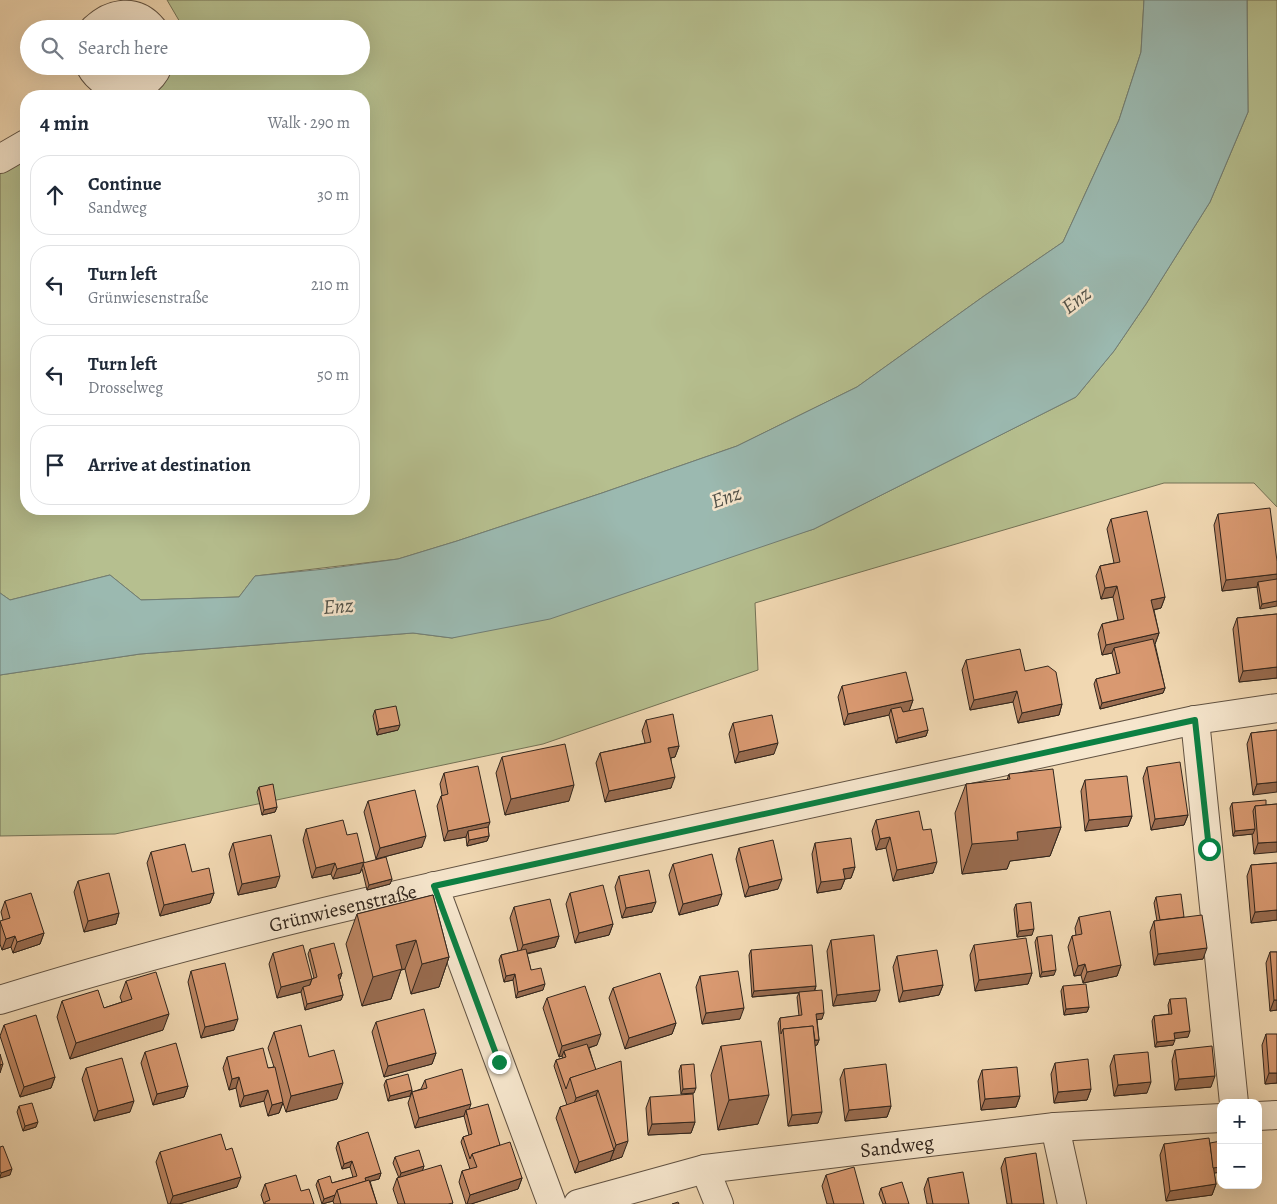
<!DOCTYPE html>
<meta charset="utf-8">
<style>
:root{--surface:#fff;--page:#f6f6f7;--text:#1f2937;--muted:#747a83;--line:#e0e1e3}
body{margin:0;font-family:Alegreya,serif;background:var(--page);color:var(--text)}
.controls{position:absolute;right:15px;bottom:15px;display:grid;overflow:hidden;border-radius:10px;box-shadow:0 5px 20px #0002}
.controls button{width:45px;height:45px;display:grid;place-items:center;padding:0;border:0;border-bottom:1px solid var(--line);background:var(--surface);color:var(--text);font:25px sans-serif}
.stop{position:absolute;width:15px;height:15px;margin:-11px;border:4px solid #0b8043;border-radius:50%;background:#fff}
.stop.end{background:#0b8043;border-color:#fff;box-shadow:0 1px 5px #0008}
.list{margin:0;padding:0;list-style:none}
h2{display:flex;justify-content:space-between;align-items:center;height:65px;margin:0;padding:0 20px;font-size:21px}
h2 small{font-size:16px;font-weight:400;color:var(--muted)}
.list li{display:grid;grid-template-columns:32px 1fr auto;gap:15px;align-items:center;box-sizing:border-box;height:80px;margin:0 10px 10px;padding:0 10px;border:1px solid var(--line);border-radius:20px}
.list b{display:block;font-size:19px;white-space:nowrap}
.list p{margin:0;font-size:16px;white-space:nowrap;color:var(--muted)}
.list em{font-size:16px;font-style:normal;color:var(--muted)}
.icon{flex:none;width:28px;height:28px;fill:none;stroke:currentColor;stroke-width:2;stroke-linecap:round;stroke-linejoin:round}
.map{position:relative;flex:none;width:1277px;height:1204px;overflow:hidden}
.search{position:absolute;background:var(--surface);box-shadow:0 5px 20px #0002;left:20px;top:20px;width:350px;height:55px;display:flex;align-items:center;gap:12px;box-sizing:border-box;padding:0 18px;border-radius:28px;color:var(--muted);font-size:19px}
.panel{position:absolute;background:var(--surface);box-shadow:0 5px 20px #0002;left:20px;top:90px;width:350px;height:425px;border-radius:20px}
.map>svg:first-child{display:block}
</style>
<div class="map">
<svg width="1277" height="1204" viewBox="0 0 1277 1204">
<rect width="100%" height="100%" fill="#f1d8b2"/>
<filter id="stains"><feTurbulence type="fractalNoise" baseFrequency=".004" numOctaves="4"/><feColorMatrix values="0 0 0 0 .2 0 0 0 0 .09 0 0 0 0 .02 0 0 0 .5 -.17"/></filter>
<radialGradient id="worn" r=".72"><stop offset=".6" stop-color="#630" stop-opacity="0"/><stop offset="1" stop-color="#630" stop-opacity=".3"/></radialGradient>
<g fill="#b6bf8f" stroke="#747256">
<polygon points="167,0 1144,0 1141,52 1119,120 1063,242 984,296 857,387 737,446 602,493 457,541 398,559 255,576 239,597 141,600 110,575 10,600 0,593 0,173 26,158 26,509 364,509 364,96 143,96 177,66 361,66 361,29 184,29"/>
<polygon points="1247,0 1277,0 1277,507 1254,483 1164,483 755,603 758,670 543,744 115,834 0,836 0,675 140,654 413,633 452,638 814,529 1076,397 1114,351 1146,304 1210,202 1248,112"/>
</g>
<polygon fill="#9bb9b0" stroke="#717e75" points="1144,0 1247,0 1248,112 1210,202 1146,304 1114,351 1076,397 814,529 550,619 452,638 413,633 140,654 0,675 0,593 10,600 110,575 141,600 239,597 255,576 325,569 398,559 457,541 602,493 737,446 857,387 984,296 1063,242 1119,120 1141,52"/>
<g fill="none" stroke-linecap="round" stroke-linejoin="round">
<defs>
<g id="street">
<path d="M94,29C112,12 136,8 153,29"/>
<path d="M90,66C105,94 145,97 158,66"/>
<polyline points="0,159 26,144"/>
<polyline points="1195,720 1234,1103"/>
<polyline points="434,886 552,1204"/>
<path id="s1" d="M0,1000C202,937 410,891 616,846C809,804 1002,762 1195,720L1277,708"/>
<polyline points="1258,1116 1277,1115"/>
<polyline points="1055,1127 1072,1204"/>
<polyline points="705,1169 719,1204"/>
<path id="s2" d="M578,1204L705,1169L1055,1127L1221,1118"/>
</g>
</defs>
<use href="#street" stroke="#615242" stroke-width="30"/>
<use href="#street" stroke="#f6e6cd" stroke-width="28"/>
</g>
<g fill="#bb8461" stroke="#31251c">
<polygon points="1218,514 1277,561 1277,579 1260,609 1257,587 1222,591 1214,525"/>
<polygon points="1111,519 1165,597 1161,608 1154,610 1159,633 1155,644 1165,688 1163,693 1100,709 1094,684 1096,679 1117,674 1112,653 1102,655 1098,634 1102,624 1118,620 1113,597 1101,599 1096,576 1100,566 1114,563 1107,529"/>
<polygon points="1277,614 1277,678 1239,682 1233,629 1237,618"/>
<polygon points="966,660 1025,671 1062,704 1059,715 1018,723 1013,702 970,710 962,670"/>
<polygon points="842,686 913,700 909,711 928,730 926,736 896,743 889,715 844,725 838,697"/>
<polygon points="375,710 398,730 377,735 373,716"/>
<polygon points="646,720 679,746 675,757 671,758 671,788 605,802 596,763 600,753 645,743 642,731"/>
<polygon points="733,723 774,754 735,763 729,734"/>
<polygon points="1277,730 1253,795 1247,744 1251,733"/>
<polygon points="502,757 569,801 505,815 496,773"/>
<polygon points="1147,767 1188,815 1184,825 1151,830 1143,778"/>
<polygon points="444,773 488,827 489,836 487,841 467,846 466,837 444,841 437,806 441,796 442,795 440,784"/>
<polygon points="1009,774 1061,827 1050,856 1010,861 1007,869 962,874 955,813 966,784 1007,780"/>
<polygon points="1085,780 1132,816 1128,826 1085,831 1081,791"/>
<polygon points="259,787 277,807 275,812 262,815 257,792"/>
<polygon points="368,801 422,847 376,859 364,812"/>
<polygon points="1232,803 1266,805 1277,804 1254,854 1252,834 1233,836 1230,808"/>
<polygon points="876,820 923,830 933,873 893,881 886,848 876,850 872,831"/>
<polygon points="306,829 347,835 364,863 392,879 390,884 367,890 362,869 360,873 333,879 331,874 312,878 303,840"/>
<polygon points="233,843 276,887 238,895 229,854"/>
<polygon points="815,843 855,867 851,878 845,879 841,889 817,893 812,854"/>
<polygon points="739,848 778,889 745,897 736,859"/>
<polygon points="151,852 192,872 214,893 210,903 160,916 147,863"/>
<polygon points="1277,863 1277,920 1251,923 1247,876 1251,865"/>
<polygon points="673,864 718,905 679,915 669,875"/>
<polygon points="619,876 652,912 622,918 615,887"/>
<polygon points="78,881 119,913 116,924 84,932 74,892"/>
<polygon points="570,893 613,924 609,935 575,943 566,904"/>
<polygon points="433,895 449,957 439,987 411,994 405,969 401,970 391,999 362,1006 346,944 357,914"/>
<polygon points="1156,897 1184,917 1203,959 1154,965 1150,932 1154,921 1157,921 1154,903"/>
<polygon points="5,901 44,933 40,944 13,953 11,947 2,950 0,944 0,922 3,920 1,912"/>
<polygon points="1016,904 1032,935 1017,937 1014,909"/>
<polygon points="514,907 559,936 555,947 527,954 531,970 543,990 516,998 513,980 504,982 499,960 501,955 518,951 510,918"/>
<polygon points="1079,917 1121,965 1117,976 1083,983 1081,975 1074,976 1068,947 1072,936 1076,935 1075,928"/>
<polygon points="1037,937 1054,975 1040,977 1035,942"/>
<polygon points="831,940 876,1001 833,1006 827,951"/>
<polygon points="974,945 1032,973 1028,984 975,991 970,955"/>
<polygon points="310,949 342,973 340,979 339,979 343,995 341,1000 305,1010 301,992 277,998 269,964 273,953 312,979 314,978 308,954"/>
<polygon points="751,950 816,986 815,990 822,1019 817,1019 819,1040 817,1045 815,1046 818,1123 788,1126 778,1023 780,1018 799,1016 797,997 799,993 752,997 749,955"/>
<polygon points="1270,952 1277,952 1277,1010 1270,1011 1266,963"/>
<polygon points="897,956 943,985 939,995 899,1002 893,967"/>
<polygon points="191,971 234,1030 201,1038 188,982"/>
<polygon points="700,976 740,1019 702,1024 696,987"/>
<polygon points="126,981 163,1030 70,1059 57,1017 62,1001 104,1008 122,1002 120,997"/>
<polygon points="1063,986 1089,1007 1087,1012 1064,1015 1061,991"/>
<polygon points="613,988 676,1023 672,1034 625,1049 609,998"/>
<polygon points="547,998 597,1045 589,1048 622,1157 575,1173 556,1118 560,1107 567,1105 554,1066 556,1060 563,1058 562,1056 559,1057 543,1008"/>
<polygon points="1170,999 1188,1037 1174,1038 1173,1045 1155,1047 1152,1021 1154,1016 1169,1014 1168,1005"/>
<polygon points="376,1022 436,1053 432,1064 384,1077 372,1032"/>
<polygon points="4,1025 55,1077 51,1088 20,1097 0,1036"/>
<polygon points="274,1032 309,1057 337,1099 286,1112 283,1103 279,1113 268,1116 264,1101 240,1107 236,1088 229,1090 223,1068 227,1057 268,1068 274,1067 268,1048"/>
<polygon points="1266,1034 1277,1083 1265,1084 1262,1045"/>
<polygon points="721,1046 758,1124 718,1130 711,1075"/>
<polygon points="1175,1050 1211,1087 1175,1090 1172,1061"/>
<polygon points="145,1052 188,1086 184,1097 153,1105 141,1063"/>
<polygon points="1114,1055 1147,1093 1114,1096 1110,1066"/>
<polygon points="1055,1063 1091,1089 1087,1100 1054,1103 1051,1074"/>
<polygon points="681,1065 694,1093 681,1094 679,1071"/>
<polygon points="86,1068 130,1112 94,1121 82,1079"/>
<polygon points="844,1069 891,1106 887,1117 845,1121 840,1079"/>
<polygon points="982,1070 1020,1096 1016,1107 981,1110 978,1081"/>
<polygon points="386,1080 412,1090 410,1096 388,1101 384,1085"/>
<polygon points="425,1080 469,1110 500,1145 522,1178 518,1189 471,1204 466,1204 459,1182 462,1171 470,1169 461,1142 463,1137 469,1135 464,1116 415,1128 408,1103 412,1092 421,1089"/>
<polygon points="650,1097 695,1122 691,1133 648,1135 646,1108"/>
<polygon points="19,1106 36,1127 23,1131 17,1112"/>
<polygon points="338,1142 381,1173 379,1179 370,1181 377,1204 334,1204 333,1201 322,1204 316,1185 318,1180 332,1183 353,1177 350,1167 342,1169 336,1148"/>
<polygon points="1210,1143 1221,1172 1214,1173 1216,1184 1212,1195 1166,1201 1160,1155 1164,1144"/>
<polygon points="226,1150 237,1187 179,1204 168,1204 156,1162 160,1152"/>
<polygon points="395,1157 424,1166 422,1171 453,1203 452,1204 398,1204 393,1189 397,1178 399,1178 393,1163"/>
<polygon points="1005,1158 1044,1204 1007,1204 1001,1168"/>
<polygon points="826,1175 864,1204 827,1204 822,1186"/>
<polygon points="928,1178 969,1204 927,1204 924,1189"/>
<polygon points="265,1184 301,1191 314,1204 264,1204 261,1195"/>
<polygon points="881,1188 909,1204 883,1204 879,1194"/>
</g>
<g fill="#986b4f" stroke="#31251c">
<polygon points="1277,574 1277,578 1275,585 1258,582 1257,587 1222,591 1226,580"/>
<polygon points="1117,586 1113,597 1101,599 1105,588"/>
<polygon points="1165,597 1161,608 1147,611 1151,600"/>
<polygon points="1277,601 1277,606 1260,609 1262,604"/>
<polygon points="1159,633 1155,644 1114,648 1112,653 1102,655 1106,645"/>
<polygon points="1277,667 1277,678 1239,682 1243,671"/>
<polygon points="1165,688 1163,693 1100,709 1102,703"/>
<polygon points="1017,691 1013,702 970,710 974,700"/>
<polygon points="913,700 909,711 893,715 891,709 889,715 844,725 848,714"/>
<polygon points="1062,704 1059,715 1018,723 1022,713"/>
<polygon points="400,725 398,730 377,735 379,729"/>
<polygon points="928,730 926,736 896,743 898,738"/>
<polygon points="778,743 774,754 735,763 739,752"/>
<polygon points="679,746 675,757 665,759 668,748"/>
<polygon points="675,777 671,788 605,802 609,791"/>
<polygon points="1277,782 1277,792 1253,795 1257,784"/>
<polygon points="574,785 569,801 505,815 511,799"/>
<polygon points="277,807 275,812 262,815 264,810"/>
<polygon points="1188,815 1184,825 1151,830 1155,819"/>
<polygon points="1132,816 1128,826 1085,831 1089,820"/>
<polygon points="490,822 486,833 468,831 466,837 444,841 448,831"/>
<polygon points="1061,827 1050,856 1010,861 1007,869 962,874 972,844 1017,832"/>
<polygon points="1255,829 1253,834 1233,836 1235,831"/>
<polygon points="426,836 422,847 376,859 380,848"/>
<polygon points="489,836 487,841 467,846 469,840"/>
<polygon points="890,837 886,848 876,850 880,839"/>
<polygon points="1277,842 1277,852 1254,854 1258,843"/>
<polygon points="364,862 360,873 333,879 337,869"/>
<polygon points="937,862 933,873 893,881 897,870"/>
<polygon points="335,863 331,874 312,878 316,868"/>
<polygon points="855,867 851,878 845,879 841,889 817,893 821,882 843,869"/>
<polygon points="280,876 276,887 238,895 242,884"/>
<polygon points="392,879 390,884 367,890 369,885"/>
<polygon points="782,879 778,889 745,897 749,887"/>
<polygon points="214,893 210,903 160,916 164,905"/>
<polygon points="722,894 718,905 679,915 683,904"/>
<polygon points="656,902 652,912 622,918 626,908"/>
<polygon points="1277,910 1277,920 1251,923 1255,912"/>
<polygon points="119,913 116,924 84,932 88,921"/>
<polygon points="613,924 609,935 575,943 579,933"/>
<polygon points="1034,929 1032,935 1017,937 1019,931"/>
<polygon points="44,933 40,944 13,953 17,942"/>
<polygon points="15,936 11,947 2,950 6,939"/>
<polygon points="559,936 555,947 519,955 523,945"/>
<polygon points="416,940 405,969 401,970 391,999 362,1006 373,977 396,945"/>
<polygon points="1207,948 1203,959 1154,965 1158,954"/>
<polygon points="449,957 439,987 411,994 422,964"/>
<polygon points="1085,964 1081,975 1074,976 1078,966"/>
<polygon points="1121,965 1117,976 1083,983 1087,972"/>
<polygon points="1056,970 1054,975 1040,977 1042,972"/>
<polygon points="342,973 340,979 336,980 338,975"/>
<polygon points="1032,973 1028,984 975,991 979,980"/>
<polygon points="515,974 513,980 504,982 506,976"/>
<polygon points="312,979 308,990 303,987 301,992 277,998 281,987"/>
<polygon points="545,984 543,990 516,998 518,992"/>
<polygon points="943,985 939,995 899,1002 903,991"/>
<polygon points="816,986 814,991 752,997 754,991"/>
<polygon points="880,990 876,1001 833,1006 837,995"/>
<polygon points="343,995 341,1000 305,1010 307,1004"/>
<polygon points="1274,1000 1277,1000 1277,1010 1270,1011"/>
<polygon points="1089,1007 1087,1012 1064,1015 1066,1009"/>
<polygon points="744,1008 740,1019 702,1024 706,1013"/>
<polygon points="824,1013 822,1019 814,1020 816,1014"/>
<polygon points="169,1014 163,1030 70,1059 76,1043"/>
<polygon points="238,1019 234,1030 201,1038 205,1027"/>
<polygon points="676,1023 672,1034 625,1049 629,1038"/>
<polygon points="1190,1031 1188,1037 1172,1039 1174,1033"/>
<polygon points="601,1034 597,1045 565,1055 564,1051 562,1056 559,1057 562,1046"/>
<polygon points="819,1040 817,1045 810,1046 812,1041"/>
<polygon points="1175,1040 1173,1045 1155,1047 1157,1042"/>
<polygon points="436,1053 432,1064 384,1077 388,1066"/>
<polygon points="3,1064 0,1073 0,1065"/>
<polygon points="1269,1073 1277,1073 1277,1083 1265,1084"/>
<polygon points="1215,1076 1211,1087 1175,1090 1179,1079"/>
<polygon points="55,1077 51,1088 20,1097 24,1087"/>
<polygon points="239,1077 236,1088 229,1090 232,1079"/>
<polygon points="1151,1082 1147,1093 1114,1096 1118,1085"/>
<polygon points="343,1083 337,1099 286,1112 291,1096"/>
<polygon points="188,1086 184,1097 153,1105 157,1094"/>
<polygon points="696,1088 694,1093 681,1094 683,1089"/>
<polygon points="1091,1089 1087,1100 1054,1103 1058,1092"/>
<polygon points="268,1090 264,1101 240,1107 244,1096"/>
<polygon points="412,1090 410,1096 388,1101 390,1096"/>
<polygon points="598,1090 592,1106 570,1114 576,1098"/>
<polygon points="769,1095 758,1124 718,1130 729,1100"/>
<polygon points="1020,1096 1016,1107 981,1110 985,1099"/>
<polygon points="134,1101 130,1112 94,1121 98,1111"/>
<polygon points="283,1102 279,1113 268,1116 272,1105"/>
<polygon points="471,1104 467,1115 466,1110 464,1116 415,1128 419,1118"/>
<polygon points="891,1106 887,1117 845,1121 849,1110"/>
<polygon points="822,1112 818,1123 788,1126 792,1115"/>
<polygon points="38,1122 36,1127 23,1131 25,1126"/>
<polygon points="695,1122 691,1133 648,1135 652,1124"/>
<polygon points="628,1141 622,1157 610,1161 616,1145"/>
<polygon points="614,1150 610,1161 575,1173 579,1162"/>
<polygon points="352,1161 350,1167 342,1169 344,1164"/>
<polygon points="424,1166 422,1172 399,1179 401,1173"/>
<polygon points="1221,1167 1221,1172 1208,1174 1210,1168"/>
<polygon points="12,1169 10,1175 0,1178 1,1173"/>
<polygon points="381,1173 379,1179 363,1183 365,1178"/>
<polygon points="241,1177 237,1187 179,1204 170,1204 173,1196"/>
<polygon points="522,1178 518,1189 471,1204 467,1204 470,1195"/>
<polygon points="1216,1184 1212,1195 1166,1201 1170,1191"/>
<polygon points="335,1195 333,1201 322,1204 324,1199"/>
</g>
<g fill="#d99971" stroke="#31251c">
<polygon points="1270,508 1277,561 1277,574 1226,580 1218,514"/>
<polygon points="1147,511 1165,597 1151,600 1159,633 1106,645 1102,624 1124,619 1117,586 1105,588 1100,566 1120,562 1111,519"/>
<polygon points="1277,579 1277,601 1262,604 1258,582"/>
<polygon points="1277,614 1277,667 1243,671 1237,618"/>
<polygon points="1153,639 1165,688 1102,703 1096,679 1120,673 1114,648"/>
<polygon points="1020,649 1025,671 1048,666 1056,672 1062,704 1022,713 1017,691 974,700 966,660"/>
<polygon points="906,672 913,700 848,714 842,686"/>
<polygon points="396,706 400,725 379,729 375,710"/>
<polygon points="901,707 903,712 923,708 928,730 898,738 891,709"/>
<polygon points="673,714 679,746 668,748 675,777 609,791 600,753 651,742 646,720"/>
<polygon points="772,715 778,743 739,752 733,723"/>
<polygon points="1277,730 1277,782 1257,784 1251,733"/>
<polygon points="565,744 574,785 511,799 502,757"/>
<polygon points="1180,762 1188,815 1155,819 1147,767"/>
<polygon points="478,766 490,822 448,831 441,796 448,794 444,773"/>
<polygon points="1053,769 1061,827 1017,832 1018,840 972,844 966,784 1010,779 1009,774"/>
<polygon points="1127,776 1132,816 1089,820 1085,780"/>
<polygon points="273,784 277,807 264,810 259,787"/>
<polygon points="415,790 426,836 380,848 368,801"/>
<polygon points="1266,800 1266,805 1255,806 1253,811 1255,829 1235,831 1232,803"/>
<polygon points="1277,804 1277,842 1258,843 1255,806"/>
<polygon points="919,811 923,830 931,829 937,862 897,870 890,837 880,839 876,820"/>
<polygon points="343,820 347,835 357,833 364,862 337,869 335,863 316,868 306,829"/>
<polygon points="488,827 489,836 469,840 468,831"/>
<polygon points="271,835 280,876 242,884 233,843"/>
<polygon points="851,838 855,867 843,869 845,879 821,882 815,843"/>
<polygon points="773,840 782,879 749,887 739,848"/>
<polygon points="185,844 192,872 209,868 214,893 164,905 151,852"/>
<polygon points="712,854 722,894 683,904 673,864"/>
<polygon points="386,857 392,879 369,885 363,863"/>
<polygon points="1277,863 1277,910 1255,912 1251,865"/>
<polygon points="649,870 656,902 626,908 619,876"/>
<polygon points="109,873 119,913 88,921 78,881"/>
<polygon points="603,885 613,924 579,933 570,893"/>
<polygon points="31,893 44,933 17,942 15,936 6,939 0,921 10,918 5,901"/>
<polygon points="1181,894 1184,917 1160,920 1156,897"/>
<polygon points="433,895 449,957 422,964 416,940 396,945 402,969 373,977 357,914"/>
<polygon points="550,899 559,936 523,945 514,907"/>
<polygon points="1031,902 1034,929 1019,931 1016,904"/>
<polygon points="1110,911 1121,965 1087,972 1085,964 1078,966 1072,936 1082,934 1079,917"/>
<polygon points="1202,915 1207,948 1158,954 1154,921"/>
<polygon points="874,935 880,990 837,995 831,940"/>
<polygon points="1052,935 1056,970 1042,972 1037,937"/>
<polygon points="1026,938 1032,973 979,980 974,945"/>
<polygon points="334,943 342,973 338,975 343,995 307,1004 303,987 310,985 312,979 317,977 310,949"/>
<polygon points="303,945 312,979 281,987 273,953"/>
<polygon points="812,945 816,986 754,991 751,950"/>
<polygon points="526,949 531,970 541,968 545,984 518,992 515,974 506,976 501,955"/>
<polygon points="937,950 943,985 903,991 897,956"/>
<polygon points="1270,952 1277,952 1277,1000 1274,1000"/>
<polygon points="225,963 238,1019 205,1027 191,971"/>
<polygon points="738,971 744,1008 706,1013 700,976"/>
<polygon points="156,972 169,1014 76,1043 62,1001 98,990 104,1008 132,999 126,981"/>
<polygon points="660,973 676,1023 629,1038 613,988"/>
<polygon points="1086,984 1089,1007 1066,1009 1063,986"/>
<polygon points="585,986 601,1034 562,1046 547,998"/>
<polygon points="822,990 824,1013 816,1014 819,1040 815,1040 813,1026 783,1029 781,1034 780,1018 802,1015 799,992"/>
<polygon points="1186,998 1190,1031 1174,1033 1175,1040 1157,1042 1154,1016 1172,1014 1170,999"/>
<polygon points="424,1009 436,1053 388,1066 376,1022"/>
<polygon points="36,1015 55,1077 24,1087 4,1025"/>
<polygon points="301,1025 309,1057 334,1050 343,1083 291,1096 274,1032"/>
<polygon points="813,1026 822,1112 792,1115 783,1029"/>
<polygon points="1266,1034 1277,1034 1277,1073 1269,1073"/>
<polygon points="761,1041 769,1095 729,1100 721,1046"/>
<polygon points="176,1043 188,1086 157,1094 145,1052"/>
<polygon points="587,1044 596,1070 570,1078 566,1089 556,1060 566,1057 564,1051"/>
<polygon points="1212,1046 1215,1076 1179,1079 1175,1050"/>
<polygon points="263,1048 268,1068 275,1067 283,1102 272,1105 268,1090 244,1096 239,1077 232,1079 227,1057"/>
<polygon points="1148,1052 1151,1082 1118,1085 1114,1055"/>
<polygon points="0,1054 3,1064 0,1065"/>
<polygon points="122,1058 134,1101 98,1111 86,1068"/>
<polygon points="1088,1059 1091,1089 1058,1092 1055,1063"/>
<polygon points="621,1061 628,1141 616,1145 598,1090 576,1098 570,1078"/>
<polygon points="694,1064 696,1088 683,1089 681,1065"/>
<polygon points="886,1064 891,1106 849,1110 844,1069"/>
<polygon points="1017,1067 1020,1096 985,1099 982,1070"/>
<polygon points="462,1069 471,1104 419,1118 412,1092 427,1088 425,1080"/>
<polygon points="408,1074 412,1090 390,1096 386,1080"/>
<polygon points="693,1094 695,1122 652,1124 650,1097"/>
<polygon points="596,1095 614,1150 579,1162 560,1107"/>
<polygon points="32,1103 38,1122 25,1126 19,1106"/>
<polygon points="488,1104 500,1145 472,1154 470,1159 463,1137 472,1134 466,1110"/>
<polygon points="368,1132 381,1173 365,1178 366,1181 337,1190 335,1195 324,1199 318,1180 330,1176 332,1183 357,1176 352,1161 344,1164 338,1142"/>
<polygon points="221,1134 226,1150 232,1148 241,1177 173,1196 160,1152"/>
<polygon points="1209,1138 1216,1184 1170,1191 1164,1144"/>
<polygon points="1221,1141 1221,1167 1213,1168 1210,1143"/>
<polygon points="510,1142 522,1178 470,1195 462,1171 477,1167 472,1154"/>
<polygon points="3,1146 12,1169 1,1173 0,1171 0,1147"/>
<polygon points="419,1150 424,1166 401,1173 395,1157"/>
<polygon points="1036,1153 1044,1204 1012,1204 1005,1158"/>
<polygon points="441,1165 453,1203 448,1204 405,1204 397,1178"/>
<polygon points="854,1167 864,1204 834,1204 826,1175"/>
<polygon points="963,1172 969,1204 933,1204 928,1178"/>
<polygon points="296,1175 301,1191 309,1189 314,1204 265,1204 265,1202 270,1200 265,1184"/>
<polygon points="369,1180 377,1204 341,1204 337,1190"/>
<polygon points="902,1182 909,1204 886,1204 881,1188"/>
<polygon points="678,1202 679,1204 672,1204"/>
</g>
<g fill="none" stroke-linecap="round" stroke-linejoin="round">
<polyline stroke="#0b8043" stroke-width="6" points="499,1062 434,886 1195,720 1209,849"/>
</g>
<g text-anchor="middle" stroke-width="5" stroke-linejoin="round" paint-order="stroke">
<g font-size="20" fill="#31251c" stroke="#f6e6cd">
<text dy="7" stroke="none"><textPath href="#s1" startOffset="355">Grünwiesenstraße</textPath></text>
<text dy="7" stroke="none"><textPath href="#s2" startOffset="325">Sandweg</textPath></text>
</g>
<g font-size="21" font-style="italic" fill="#515148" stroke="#f6e6cd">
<text transform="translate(1076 300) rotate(-37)" y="7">Enz</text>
<text transform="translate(726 497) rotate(-19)" y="7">Enz</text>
<text transform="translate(338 606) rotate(-4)" y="7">Enz</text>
</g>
</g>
<rect width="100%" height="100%" filter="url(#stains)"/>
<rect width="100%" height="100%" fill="url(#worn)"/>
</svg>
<div class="controls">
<button>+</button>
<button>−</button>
</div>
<div class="stop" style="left:1209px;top:849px"></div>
<div class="stop end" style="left:499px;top:1062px"></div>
<div class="search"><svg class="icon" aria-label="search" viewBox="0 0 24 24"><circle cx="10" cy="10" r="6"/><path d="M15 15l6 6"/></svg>Search here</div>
<section class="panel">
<h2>4 min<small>Walk · 290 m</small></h2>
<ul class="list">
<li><svg class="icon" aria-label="ahead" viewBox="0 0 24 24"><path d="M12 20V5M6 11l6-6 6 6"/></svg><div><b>Continue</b><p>Sandweg</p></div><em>30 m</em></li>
<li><svg class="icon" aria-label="left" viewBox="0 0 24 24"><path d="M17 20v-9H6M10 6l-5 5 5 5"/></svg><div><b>Turn left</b><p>Grünwiesenstraße</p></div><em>210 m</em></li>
<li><svg class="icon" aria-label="left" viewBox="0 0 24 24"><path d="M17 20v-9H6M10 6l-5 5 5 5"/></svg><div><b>Turn left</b><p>Drosselweg</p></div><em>50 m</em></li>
<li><svg class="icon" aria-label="arrive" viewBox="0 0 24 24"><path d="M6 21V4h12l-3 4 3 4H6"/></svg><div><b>Arrive at destination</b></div></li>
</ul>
</section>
</div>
